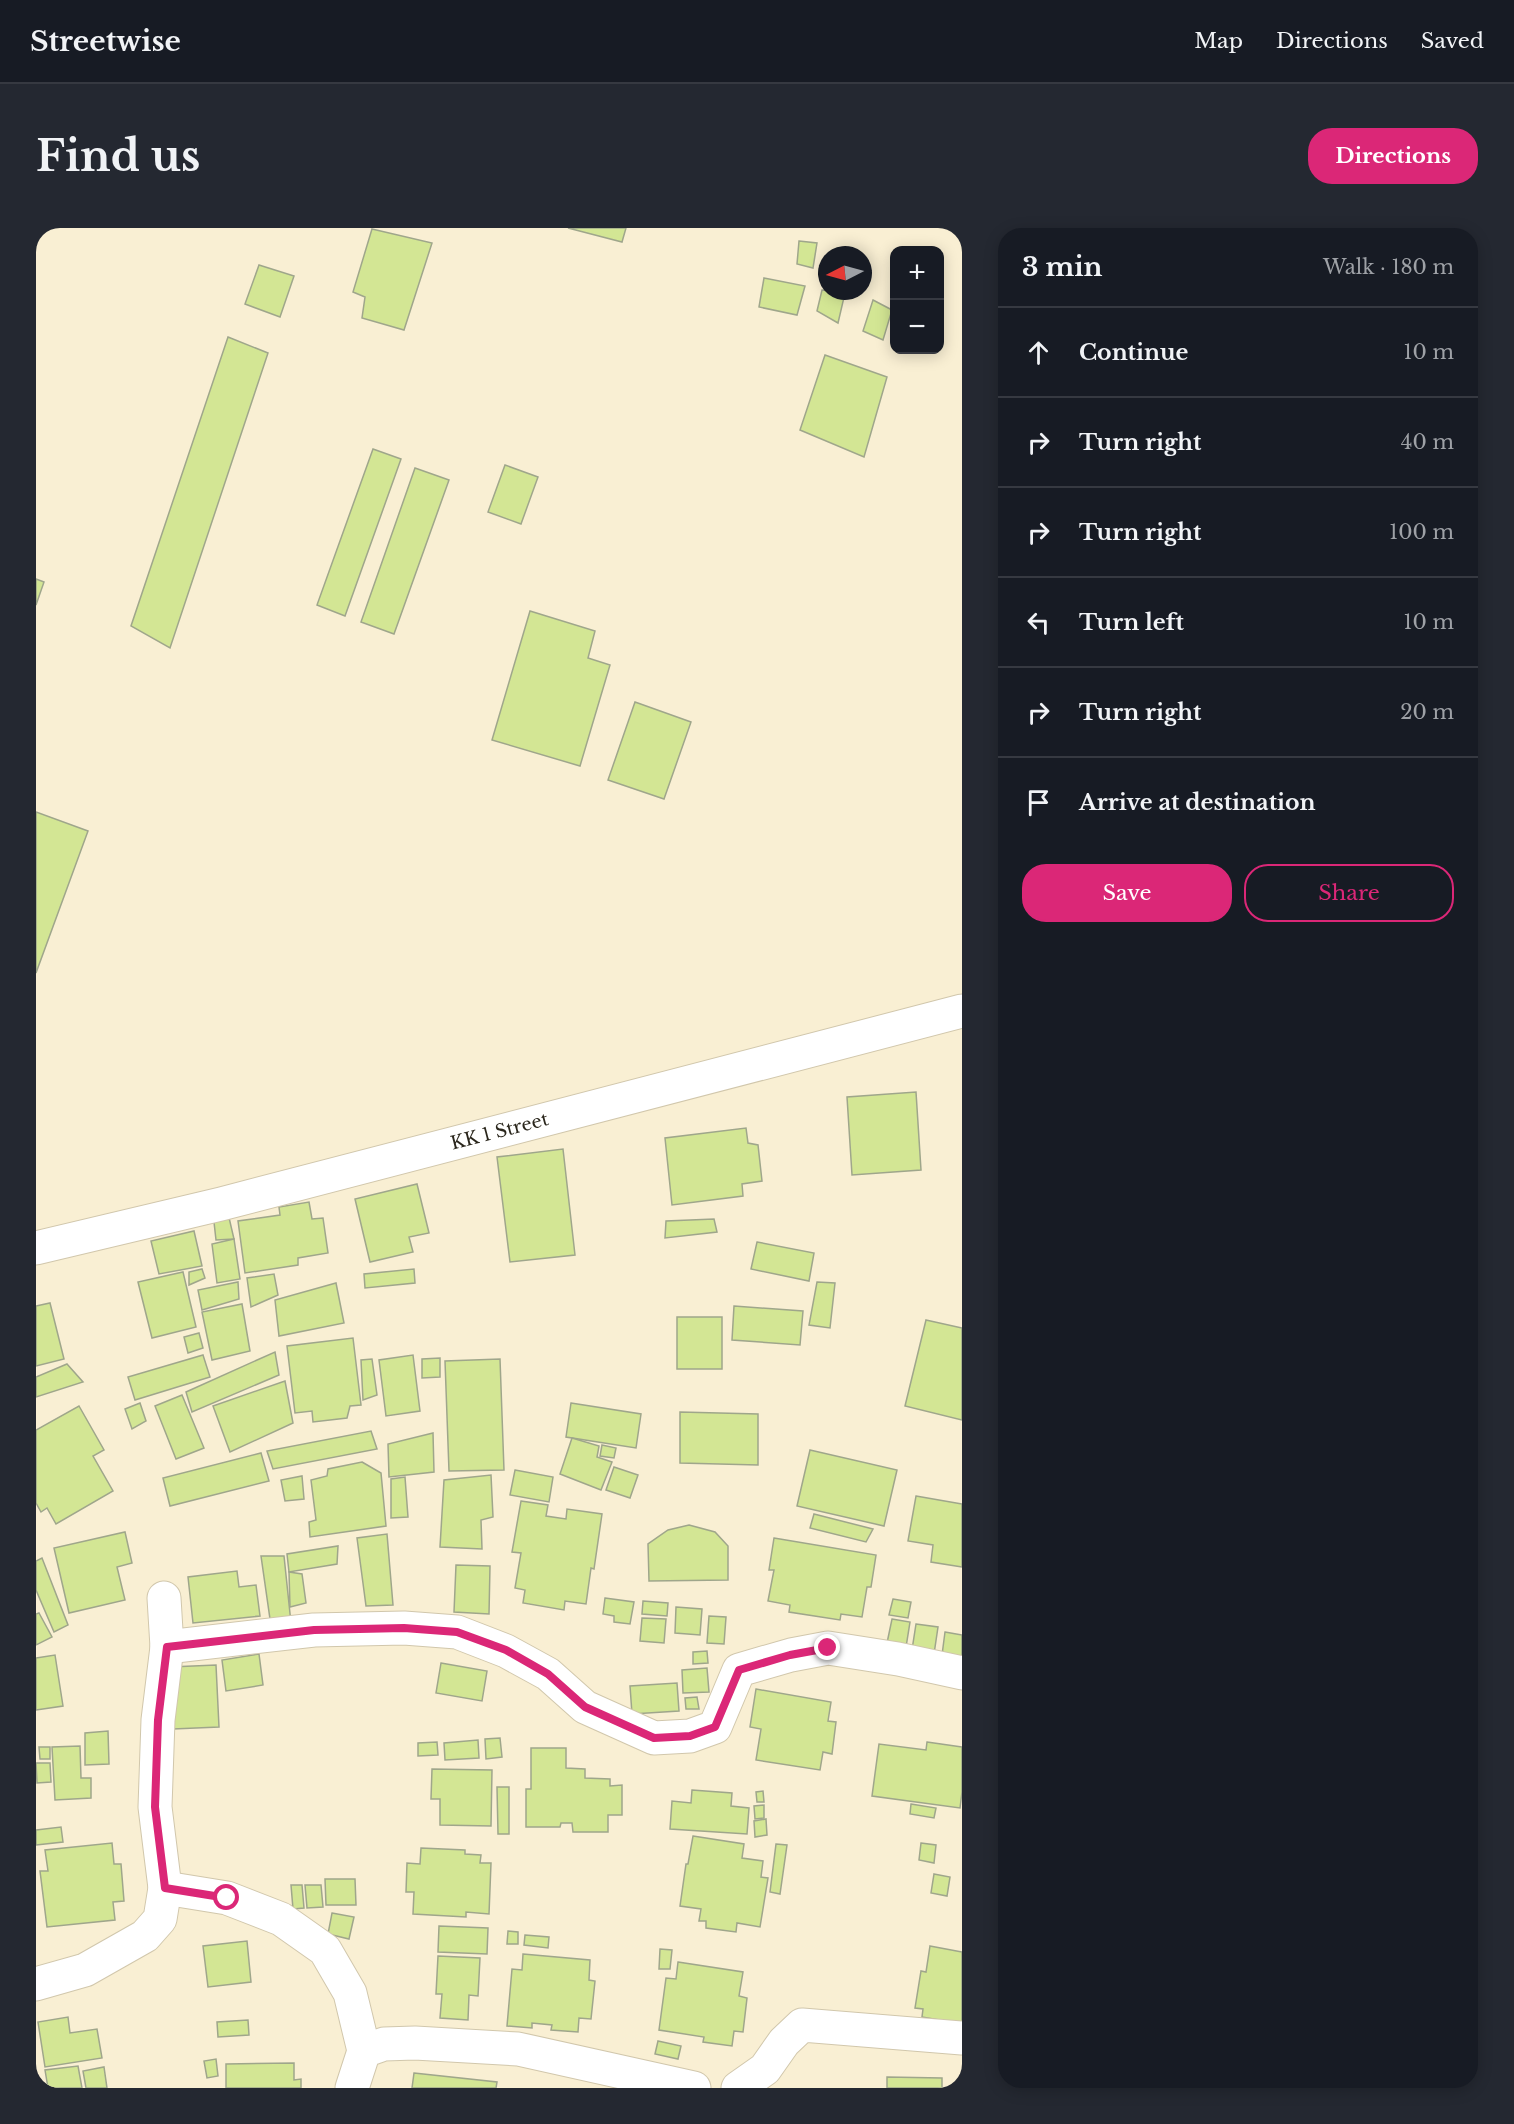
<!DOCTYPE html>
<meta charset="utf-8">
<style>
:root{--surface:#171b24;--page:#242831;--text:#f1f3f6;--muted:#9ea1a6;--line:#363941;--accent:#db2777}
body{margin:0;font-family:"Libre Baskerville",serif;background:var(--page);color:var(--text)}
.controls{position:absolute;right:18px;top:18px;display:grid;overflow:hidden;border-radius:12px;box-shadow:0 3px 15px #0003}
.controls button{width:54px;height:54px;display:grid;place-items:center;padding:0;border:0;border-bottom:2px solid var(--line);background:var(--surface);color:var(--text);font:30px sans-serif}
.compass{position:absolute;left:782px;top:18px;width:54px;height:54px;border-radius:50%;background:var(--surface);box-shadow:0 3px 15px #0003;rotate:264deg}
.stop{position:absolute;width:18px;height:18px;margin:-14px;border:4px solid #db2777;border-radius:50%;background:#fff}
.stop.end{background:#db2777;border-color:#fff;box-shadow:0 2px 6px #0008}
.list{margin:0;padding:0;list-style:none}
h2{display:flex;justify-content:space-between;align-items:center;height:78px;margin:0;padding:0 24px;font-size:26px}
h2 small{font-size:20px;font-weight:400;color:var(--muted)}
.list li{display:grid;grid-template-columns:39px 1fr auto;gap:18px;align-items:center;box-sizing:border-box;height:90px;padding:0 24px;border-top:2px solid var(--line)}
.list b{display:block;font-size:22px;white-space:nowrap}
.list em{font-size:20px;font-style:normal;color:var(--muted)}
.actions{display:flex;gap:12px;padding:18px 24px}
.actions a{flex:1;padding:14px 0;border:2px solid var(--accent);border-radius:24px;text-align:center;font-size:21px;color:var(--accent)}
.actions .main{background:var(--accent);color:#fff}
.icon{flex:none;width:33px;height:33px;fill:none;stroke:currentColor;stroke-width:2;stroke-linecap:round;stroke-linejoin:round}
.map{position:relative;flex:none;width:926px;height:1860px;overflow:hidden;border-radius:24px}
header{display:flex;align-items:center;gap:36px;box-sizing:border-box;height:84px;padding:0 30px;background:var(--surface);border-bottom:2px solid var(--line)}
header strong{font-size:28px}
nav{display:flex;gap:33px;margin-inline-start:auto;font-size:21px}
.intro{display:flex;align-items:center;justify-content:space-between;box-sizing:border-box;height:144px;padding:0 36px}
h1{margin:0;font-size:42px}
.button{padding:15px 27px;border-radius:24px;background:var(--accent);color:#fff;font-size:21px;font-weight:700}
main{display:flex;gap:36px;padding:0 36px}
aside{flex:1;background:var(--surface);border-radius:24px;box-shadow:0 3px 15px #0003}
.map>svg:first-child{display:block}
</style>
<header>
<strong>Streetwise</strong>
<nav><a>Map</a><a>Directions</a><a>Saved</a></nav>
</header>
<div class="intro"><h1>Find us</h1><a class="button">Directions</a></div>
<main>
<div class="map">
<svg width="926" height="1860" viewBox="0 0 926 1860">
<rect width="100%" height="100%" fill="#f9efd3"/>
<g fill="#d3e694" stroke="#9fa68b" stroke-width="1.5">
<polygon points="532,0 590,0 586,14"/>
<polygon points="336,1 396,15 368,102 326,90 329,69 317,64"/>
<polygon points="763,13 781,15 777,40 761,36"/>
<polygon points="223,37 258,48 244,89 209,76"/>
<polygon points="728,50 769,58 761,87 723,79"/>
<polygon points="786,62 809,65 802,95 781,83"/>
<polygon points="837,72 856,82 847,112 827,103"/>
<polygon points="192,109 232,125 134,420 95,398"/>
<polygon points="789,127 851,149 828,229 764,202"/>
<polygon points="337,221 365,231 309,388 281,377"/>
<polygon points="469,237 502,249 485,296 452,284"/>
<polygon points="379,240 413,252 358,406 325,394"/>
<polygon points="0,351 8,354 0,377"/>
<polygon points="494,383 559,403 552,430 574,437 544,538 456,512"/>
<polygon points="599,474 655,494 628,571 572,552"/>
<polygon points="0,584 52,603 0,745"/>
<polygon points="880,864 885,942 816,947 811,869"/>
<polygon points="710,900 712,915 722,917 726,953 706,956 707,968 636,977 629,910"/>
<polygon points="527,921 539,1027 474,1034 461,929"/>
<polygon points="381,956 393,1005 373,1009 377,1024 334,1034 319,971"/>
<polygon points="273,974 276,991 287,990 292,1025 262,1030 262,1037 209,1045 202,993 244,987 243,979"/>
<polygon points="191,981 198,1011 180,1012 177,985"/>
<polygon points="678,991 681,1004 629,1010 630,993"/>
<polygon points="158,1003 166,1038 123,1046 115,1013"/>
<polygon points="198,1011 204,1051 181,1055 176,1016"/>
<polygon points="721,1014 778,1025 773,1053 715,1041"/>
<polygon points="166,1041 169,1050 153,1057 153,1044"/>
<polygon points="378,1041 379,1055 329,1060 328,1046"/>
<polygon points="147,1044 160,1099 116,1110 102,1054"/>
<polygon points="238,1046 242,1067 215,1079 211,1050"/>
<polygon points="202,1054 203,1071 166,1082 162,1062"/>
<polygon points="781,1054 799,1055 794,1100 773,1097"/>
<polygon points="300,1055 308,1095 243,1108 239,1072"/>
<polygon points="14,1075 28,1131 0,1138 0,1078"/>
<polygon points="206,1076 214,1123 176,1132 166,1084"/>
<polygon points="698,1078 767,1083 764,1117 696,1112"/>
<rect x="641" y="1089" width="45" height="52"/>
<polygon points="890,1092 926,1100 926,1192 869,1178"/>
<polygon points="163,1105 167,1120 152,1125 148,1109"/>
<polygon points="317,1110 325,1177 314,1178 311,1190 277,1194 276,1183 259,1185 251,1118"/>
<polygon points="239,1124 243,1147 156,1184 150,1164"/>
<polygon points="167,1127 174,1149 99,1172 92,1149"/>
<polygon points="377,1127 384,1183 350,1188 343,1132"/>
<polygon points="404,1130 404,1149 386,1150 386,1131"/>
<polygon points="336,1131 341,1167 327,1172 325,1132"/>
<polygon points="464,1131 468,1242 413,1243 409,1133"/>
<polygon points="31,1136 47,1154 0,1169 0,1149"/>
<polygon points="249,1153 257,1195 194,1224 177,1178"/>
<polygon points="146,1167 168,1220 140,1231 119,1178"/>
<polygon points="104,1175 110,1193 96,1201 89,1181"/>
<polygon points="535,1175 605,1186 600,1220 530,1209"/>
<polygon points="43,1178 68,1222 57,1228 77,1263 20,1296 11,1280 5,1284 0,1275 0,1202"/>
<polygon points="644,1184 722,1186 722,1237 644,1235"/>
<polygon points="335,1203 341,1221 237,1241 231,1223"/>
<polygon points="397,1205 398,1244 353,1249 352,1216"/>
<polygon points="536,1210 563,1218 561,1229 576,1234 565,1262 524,1246"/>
<polygon points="566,1217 580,1220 578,1230 564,1228"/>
<polygon points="774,1222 861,1242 848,1298 761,1278"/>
<polygon points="225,1225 233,1253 134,1278 127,1250"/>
<polygon points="326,1234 345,1245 350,1298 274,1309 273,1294 280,1292 275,1252 291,1248 292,1241"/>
<polygon points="578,1239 602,1247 594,1270 570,1262"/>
<polygon points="479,1242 517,1249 513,1274 474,1267"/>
<polygon points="455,1247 457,1289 445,1292 446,1321 404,1319 408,1252"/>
<polygon points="266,1248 268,1271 249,1273 245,1252"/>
<polygon points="369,1249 372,1289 355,1290 355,1251"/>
<polygon points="880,1268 926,1276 926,1339 895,1334 897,1317 872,1313"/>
<polygon points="485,1273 512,1277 510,1288 530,1291 531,1281 566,1286 558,1341 555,1340 550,1376 529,1373 528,1382 487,1375 489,1362 479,1360 485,1325 476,1324"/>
<polygon points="778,1286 837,1301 830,1314 774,1300"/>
<polygon points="653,1297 679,1304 692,1318 692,1352 613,1353 612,1316 632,1302"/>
<polygon points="89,1304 96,1335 81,1339 89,1372 33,1385 18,1320"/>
<polygon points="351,1306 357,1377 330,1378 321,1310"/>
<polygon points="738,1310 840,1327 835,1359 831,1359 826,1389 805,1386 804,1392 753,1384 754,1377 732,1373 738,1342 733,1342"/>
<polygon points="302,1318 301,1336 253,1344 251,1326"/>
<polygon points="225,1328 248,1328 255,1395 235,1398"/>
<polygon points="6,1330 32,1397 18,1404 0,1362 0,1333"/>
<polygon points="420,1337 454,1338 453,1386 418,1384"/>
<polygon points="201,1343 203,1359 220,1357 224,1388 157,1395 152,1349"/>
<polygon points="253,1344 266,1346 270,1375 254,1379"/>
<polygon points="569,1370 598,1374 594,1396 578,1394 578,1388 567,1386"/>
<polygon points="857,1371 875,1374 872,1390 853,1387"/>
<polygon points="607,1373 632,1375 631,1388 606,1386"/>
<polygon points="640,1379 666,1381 664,1407 639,1405"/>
<polygon points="3,1385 16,1409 0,1417 0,1386"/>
<polygon points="673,1388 690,1389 688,1416 671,1415"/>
<polygon points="606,1390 630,1391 628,1415 604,1413"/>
<polygon points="856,1391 874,1394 870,1419 851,1415"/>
<polygon points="880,1396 902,1399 898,1426 876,1422"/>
<polygon points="909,1404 926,1407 926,1430 906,1427"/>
<polygon points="671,1423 672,1435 657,1436 657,1424"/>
<polygon points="223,1426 227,1457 190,1463 186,1432"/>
<polygon points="19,1427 27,1478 0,1482 0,1430"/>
<polygon points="405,1435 451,1443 446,1473 400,1465"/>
<polygon points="180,1437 183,1499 137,1501 134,1439"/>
<polygon points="671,1440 673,1464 647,1465 646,1442"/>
<polygon points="641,1455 643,1483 596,1486 594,1458"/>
<polygon points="720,1461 795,1474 792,1493 800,1494 796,1526 787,1524 784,1542 720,1532 725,1501 714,1499"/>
<polygon points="661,1469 663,1481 650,1481 649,1470"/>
<polygon points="72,1503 73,1536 49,1537 49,1505"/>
<polygon points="464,1510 466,1529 450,1531 449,1511"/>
<polygon points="442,1512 443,1530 409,1532 408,1515"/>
<polygon points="401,1514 402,1527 382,1528 382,1515"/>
<polygon points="891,1514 926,1519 926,1564 924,1580 836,1568 843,1516 890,1522"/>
<polygon points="44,1518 45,1550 55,1550 55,1570 19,1572 16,1519"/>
<polygon points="3,1519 14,1519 14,1531 4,1531"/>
<polygon points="495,1520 530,1520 530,1540 549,1541 549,1550 574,1551 574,1558 586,1557 586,1587 572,1587 572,1604 537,1604 536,1595 525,1595 524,1599 490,1599 490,1561 495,1561"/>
<polygon points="0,1535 14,1535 15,1554 1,1555"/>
<polygon points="396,1541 456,1542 455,1598 404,1597 404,1571 395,1571"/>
<polygon points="461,1559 473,1559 473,1606 462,1606"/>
<polygon points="656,1562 696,1565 695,1578 713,1580 711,1606 634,1601 636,1573 655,1575"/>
<polygon points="727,1563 728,1574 721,1574 720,1564"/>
<polygon points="875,1576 900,1580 898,1590 874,1586"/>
<polygon points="728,1577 728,1590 719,1591 718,1578"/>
<polygon points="730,1591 731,1607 719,1609 718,1593"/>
<polygon points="25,1599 27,1614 0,1617 0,1602"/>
<polygon points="657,1608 708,1616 706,1630 727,1633 725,1649 732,1650 724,1699 701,1695 700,1704 670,1700 670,1693 663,1693 665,1681 644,1678 650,1636 652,1636"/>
<polygon points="76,1615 78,1636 85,1636 88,1673 77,1674 79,1692 11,1699 4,1643 12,1643 9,1622"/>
<polygon points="885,1615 900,1617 898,1635 883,1632"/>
<polygon points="740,1616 751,1617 744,1666 734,1664"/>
<polygon points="385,1620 429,1622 429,1626 445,1627 444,1635 455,1635 453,1686 430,1684 430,1689 377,1686 378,1664 370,1664 371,1635 384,1636"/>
<polygon points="898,1646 914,1649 911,1668 895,1665"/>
<polygon points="289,1651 319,1651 320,1677 290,1677"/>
<polygon points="255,1657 266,1657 268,1680 257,1681"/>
<polygon points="269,1657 285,1657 287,1679 271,1680"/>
<polygon points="296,1685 318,1689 313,1711 292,1706"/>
<polygon points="403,1698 452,1700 451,1726 402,1724"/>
<polygon points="472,1703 482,1704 482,1716 471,1716"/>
<polygon points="489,1707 513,1709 512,1720 488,1717"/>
<polygon points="211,1713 215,1754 172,1759 167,1718"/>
<polygon points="894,1718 926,1724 926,1796 886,1789 887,1781 879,1780 885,1743 890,1744"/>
<polygon points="624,1721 636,1722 634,1741 623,1741"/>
<polygon points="487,1726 554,1732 553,1752 559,1753 555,1791 543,1790 542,1804 515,1802 516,1797 496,1795 496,1800 471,1798 476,1741 486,1742"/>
<polygon points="402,1728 444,1730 442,1768 433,1767 432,1792 404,1790 406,1766 400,1766"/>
<polygon points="642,1734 707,1744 703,1768 711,1770 707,1804 698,1803 696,1818 667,1814 668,1809 623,1802 630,1750 640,1751"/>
<polygon points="32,1789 34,1805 61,1801 66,1830 9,1839 2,1794"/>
<polygon points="212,1792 213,1807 182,1809 181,1794"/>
<polygon points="622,1813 645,1818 642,1831 619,1826"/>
<polygon points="180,1831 182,1848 171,1850 168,1833"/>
<polygon points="258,1835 258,1852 265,1851 265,1860 190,1860 190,1836"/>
<polygon points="42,1838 46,1860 12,1860 9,1842"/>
<polygon points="68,1839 71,1860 50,1860 47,1843"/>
<polygon points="378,1845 461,1854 460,1860 376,1860"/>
<polygon points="851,1849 906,1850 906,1860 851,1860"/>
</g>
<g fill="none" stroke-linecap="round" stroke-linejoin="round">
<defs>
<g id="minor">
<path id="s1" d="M0,1020L185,976L926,783"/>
<polyline points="131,1419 278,1402 368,1400 421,1404 470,1423 512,1446 549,1479 618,1510 654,1508 679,1499 703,1442 755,1427 792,1420 862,1431 926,1445"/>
<polyline points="129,1660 191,1670 245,1691 289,1722 314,1765 328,1823"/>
<polyline points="0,1756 49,1742 109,1708 124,1691 129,1660 119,1579 122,1492 131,1419 128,1370"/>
<polyline points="316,1860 328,1823 348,1816 379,1815 482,1821 658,1860"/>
<polyline points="702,1860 729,1841 748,1814 766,1797 926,1810"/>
</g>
</defs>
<use href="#minor" stroke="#d1c7ac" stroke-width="35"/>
<use href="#minor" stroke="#fff" stroke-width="33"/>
</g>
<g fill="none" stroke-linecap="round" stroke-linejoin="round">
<polyline stroke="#db2777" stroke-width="8" points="191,1670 129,1660 119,1579 122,1492 131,1419 278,1402 368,1400 421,1404 470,1422 512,1446 549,1479 618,1510 654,1508 679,1499 703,1442 754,1427 792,1420"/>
</g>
<g text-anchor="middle" stroke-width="4.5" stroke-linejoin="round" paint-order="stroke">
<g font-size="18" fill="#2a261c" stroke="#fffdf7">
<text dy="6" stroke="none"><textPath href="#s1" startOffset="478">KK 1 Street</textPath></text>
</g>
</g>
</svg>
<div class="controls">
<button>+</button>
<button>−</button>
</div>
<svg class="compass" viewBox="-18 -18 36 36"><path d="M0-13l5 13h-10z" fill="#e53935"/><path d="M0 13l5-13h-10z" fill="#9ea1a6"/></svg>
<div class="stop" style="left:191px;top:1670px"></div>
<div class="stop end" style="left:792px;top:1420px"></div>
</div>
<aside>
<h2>3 min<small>Walk · 180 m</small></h2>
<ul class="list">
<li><svg class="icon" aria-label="ahead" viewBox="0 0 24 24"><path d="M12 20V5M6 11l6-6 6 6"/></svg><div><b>Continue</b></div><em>10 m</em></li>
<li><svg class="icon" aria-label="right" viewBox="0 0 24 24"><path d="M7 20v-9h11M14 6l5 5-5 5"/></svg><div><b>Turn right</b></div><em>40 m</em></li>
<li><svg class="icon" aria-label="right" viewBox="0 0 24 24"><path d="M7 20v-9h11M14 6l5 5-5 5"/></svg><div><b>Turn right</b></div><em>100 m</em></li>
<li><svg class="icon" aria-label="left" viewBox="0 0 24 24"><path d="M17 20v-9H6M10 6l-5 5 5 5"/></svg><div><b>Turn left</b></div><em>10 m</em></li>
<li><svg class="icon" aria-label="right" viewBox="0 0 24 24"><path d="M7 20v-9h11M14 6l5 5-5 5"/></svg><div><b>Turn right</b></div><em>20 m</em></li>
<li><svg class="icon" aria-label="arrive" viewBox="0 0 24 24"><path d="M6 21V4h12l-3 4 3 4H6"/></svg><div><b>Arrive at destination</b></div></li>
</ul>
<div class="actions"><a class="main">Save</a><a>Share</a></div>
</aside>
</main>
